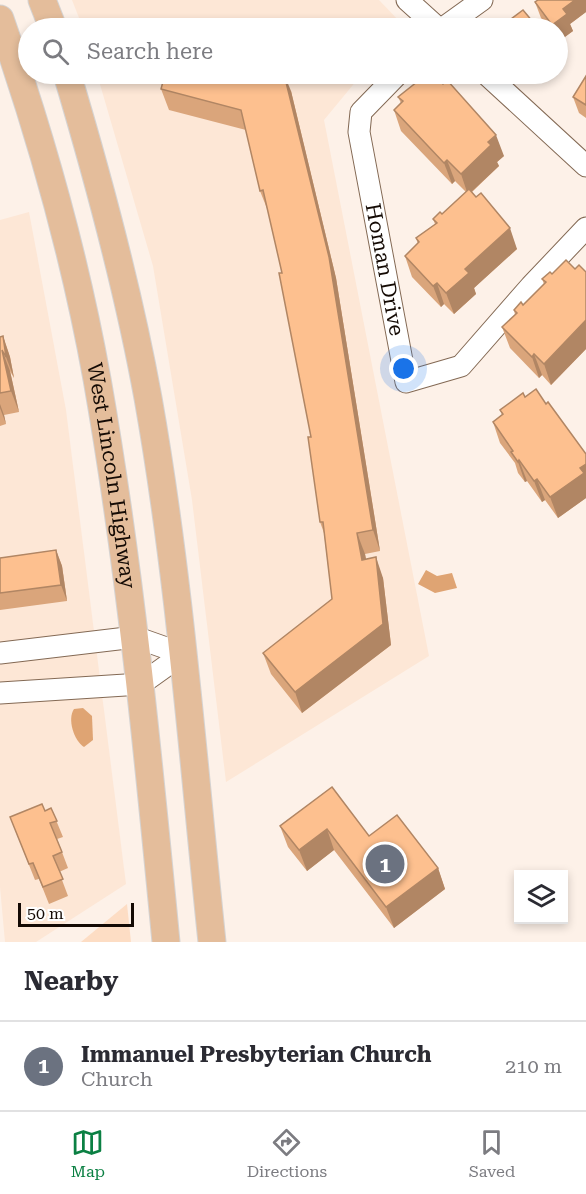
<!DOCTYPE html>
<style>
:root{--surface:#fff;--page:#f2f2f3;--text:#2b2b33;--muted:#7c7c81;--line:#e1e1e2;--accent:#0b8043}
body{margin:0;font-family:"Roboto Serif",serif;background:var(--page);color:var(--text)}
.controls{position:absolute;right:18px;bottom:18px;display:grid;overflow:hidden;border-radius:0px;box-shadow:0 3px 9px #0003}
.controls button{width:54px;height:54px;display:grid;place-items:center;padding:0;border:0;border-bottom:2px solid var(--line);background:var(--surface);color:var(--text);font:30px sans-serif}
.scale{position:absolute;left:18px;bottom:15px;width:116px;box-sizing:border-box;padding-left:6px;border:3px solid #140a04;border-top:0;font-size:16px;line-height:21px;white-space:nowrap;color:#140a04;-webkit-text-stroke:4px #fff;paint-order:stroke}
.you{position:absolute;left:404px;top:369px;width:21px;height:21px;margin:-15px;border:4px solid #fff;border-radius:50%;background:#1a73e8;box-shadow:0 0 0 9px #1a73e833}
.badge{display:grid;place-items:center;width:39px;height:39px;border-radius:50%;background:var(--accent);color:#fff;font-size:20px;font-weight:700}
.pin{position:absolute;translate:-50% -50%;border:3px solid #fff;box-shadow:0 2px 6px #0006}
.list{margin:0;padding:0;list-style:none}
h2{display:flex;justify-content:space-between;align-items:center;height:78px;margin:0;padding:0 24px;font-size:26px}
h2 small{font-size:20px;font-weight:400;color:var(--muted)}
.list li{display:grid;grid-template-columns:39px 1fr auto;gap:18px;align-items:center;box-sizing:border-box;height:90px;padding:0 24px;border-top:2px solid var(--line)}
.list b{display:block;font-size:22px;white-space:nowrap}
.list p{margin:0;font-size:20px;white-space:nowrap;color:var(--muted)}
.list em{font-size:20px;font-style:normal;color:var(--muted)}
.icon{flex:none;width:33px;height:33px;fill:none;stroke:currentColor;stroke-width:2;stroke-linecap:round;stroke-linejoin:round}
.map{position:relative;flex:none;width:586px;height:942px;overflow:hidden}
.search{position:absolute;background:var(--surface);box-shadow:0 3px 9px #0003;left:18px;right:18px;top:18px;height:66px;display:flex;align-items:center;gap:15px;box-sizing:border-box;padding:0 21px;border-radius:33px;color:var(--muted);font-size:22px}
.sheet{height:168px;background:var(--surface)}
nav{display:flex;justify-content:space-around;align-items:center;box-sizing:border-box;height:84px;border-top:2px solid var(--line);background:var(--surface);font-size:16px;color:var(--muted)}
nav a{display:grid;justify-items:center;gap:3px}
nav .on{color:var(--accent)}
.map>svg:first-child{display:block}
</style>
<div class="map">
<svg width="586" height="942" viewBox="0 0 586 942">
<rect width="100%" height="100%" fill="#fdf1e8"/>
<g fill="#fde7d6">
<polygon points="72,0 379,0 402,24 399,28 83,28"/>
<polygon points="97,74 362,74 324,120 429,656 226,782 192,500 153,266"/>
<polygon points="29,212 66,410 126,884 36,942 5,942 0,887 0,220"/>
</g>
<polygon fill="#fdddc4" points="127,904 131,942 81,942"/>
<g fill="#dfa473">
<polygon points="426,570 437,576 452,573 457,588 435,593 418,584"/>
<path d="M83,708L92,716L93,740L84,747C74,741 67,719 74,709Z"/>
</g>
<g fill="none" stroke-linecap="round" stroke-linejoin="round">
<defs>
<g id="minor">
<polyline points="407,0 438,28"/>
<polyline points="443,28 482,0"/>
<path id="s1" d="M398,74L361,112L359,132L406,382L461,366L531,286L586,228"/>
<polyline points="486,74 586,166"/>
<polyline points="0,653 135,637 183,654"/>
<polyline points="0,693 141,684 183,654"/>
</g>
<g id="major">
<polyline points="42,0 53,28"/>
<path id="s2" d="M0,19C41,136 75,257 97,379C130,566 148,754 166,942"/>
<path d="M67,74C99,181 128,288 148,398C180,578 193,761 212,942"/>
</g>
</defs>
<use href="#minor" stroke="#836954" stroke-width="23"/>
<use href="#major" stroke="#d5d3d2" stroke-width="29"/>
<use href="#minor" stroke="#fff" stroke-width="21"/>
<use href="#major" stroke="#e4bd9b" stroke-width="27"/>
</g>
<g fill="#daa57b">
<polygon points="586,0 586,12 570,24 573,31 558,42 558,28 548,28 541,18 535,2"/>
<polygon points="586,76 586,118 579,113 573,97"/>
<polygon points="161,89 291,91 336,278 380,551 365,554 366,559 383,578 391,645 302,713 271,674 263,653 332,599 324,533 320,522 311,437 282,273 268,211 260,191 246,130 169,110"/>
<polygon points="398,97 504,156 497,162 499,166 472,192 517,249 474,288 476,294 454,314 444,304 441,307 412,277 405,256 418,244 416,238 435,224 433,219 442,214 466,192 455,181 452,184 401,131 394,110 401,103"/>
<polygon points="575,269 586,272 586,349 551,385 542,375 539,378 510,348 502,327 515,315 514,310 523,305 544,284 542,279 552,274"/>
<polygon points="3,336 10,357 14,378 10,371 19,412 4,415 6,424 0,426 0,337"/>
<polygon points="525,397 546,404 586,454 586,498 558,518 545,500 542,502 527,481 525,482 518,473 515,463 500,443 493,422 502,415 500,410"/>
<polygon points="56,550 62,566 67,601 0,610 0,558"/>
<polygon points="332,787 369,836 438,868 445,889 394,928 334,850 307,871 288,847 280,826"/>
<polygon points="51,808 63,837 57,839 68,868 59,872 68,896 49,904 39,879 35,880 10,817 45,811"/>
</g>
<g fill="#b18664">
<polygon points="575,0 586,0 586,12 570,24 573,31 558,42 558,28 553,28 552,25 563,9"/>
<polygon points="561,51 565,62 558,67 558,53"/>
<polygon points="284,74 291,91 336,278 380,551 373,530"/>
<polygon points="496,135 504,156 497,162 499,166 468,195 461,174 488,142"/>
<polygon points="447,160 455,181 452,184 444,163"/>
<polygon points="510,228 517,249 474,288 476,294 454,314 446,293 465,269"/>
<polygon points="437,283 444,304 441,307 433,286"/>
<polygon points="586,320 586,349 551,385 544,364"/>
<polygon points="3,336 10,357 14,378 6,357"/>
<polygon points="2,350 10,371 19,412 11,391"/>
<polygon points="534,354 542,375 539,378 532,357"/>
<polygon points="0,404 4,415 6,424 0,408"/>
<polygon points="519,460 527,481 525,482 518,462"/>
<polygon points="586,464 586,498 558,518 550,497 580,468"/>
<polygon points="537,479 545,500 542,502 534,481"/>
<polygon points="357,533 365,554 370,581 362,560"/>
<polygon points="56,550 62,566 67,601 61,585"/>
<polygon points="376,557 383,578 391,645 302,713 295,692"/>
<polygon points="327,829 334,850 307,871 299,850"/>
<polygon points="438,868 445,889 394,928 386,907"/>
</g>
<g fill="#fdc08f" stroke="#b18664" stroke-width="1.5">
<polygon points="538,0 575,0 563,9 567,14 552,25 535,2"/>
<polygon points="523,10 538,28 499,28"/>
<polygon points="165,74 284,74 329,257 373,530 357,533 362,560 376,557 383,624 295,692 263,653 332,599 323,522 320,522 308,437 311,437 279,273 282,273 263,190 260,191 241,110 161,89"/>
<polygon points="427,74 434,74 443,84 447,80 496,135 488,142 491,145 461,174 447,160 444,163 394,110 403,101 398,97"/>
<polygon points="586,76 586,105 573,97"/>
<polygon points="469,189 476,197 481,193 510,228 465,269 469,273 446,293 437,283 433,286 405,256 419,242 416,238 437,223 433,219 440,212 442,214"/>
<polygon points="566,260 575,269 579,265 586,272 586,320 544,364 534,354 532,357 502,327 517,313 514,310 521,302 523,305 546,282 542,279 550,272 552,274"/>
<polygon points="3,336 6,357 2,350 11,391 0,393 0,337"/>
<polygon points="536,389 546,404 548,402 586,454 586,464 580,468 584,473 550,497 537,479 534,481 519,460 518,462 511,452 513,451 493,422 503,414 500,410 523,393 525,397"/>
<polygon points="56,550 61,585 0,593 0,558"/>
<polygon points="332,787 369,836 397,815 438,868 386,907 327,829 299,850 280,826"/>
<polygon points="42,804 45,811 51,808 57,821 50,823 62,852 53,856 63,879 43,887 33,863 29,864 10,817"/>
</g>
<g text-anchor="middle" stroke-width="6" stroke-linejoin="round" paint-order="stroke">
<g font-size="21" fill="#140a04" stroke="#fff">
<text dy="7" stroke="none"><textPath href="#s1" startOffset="213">Homan Drive</textPath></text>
<text dy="7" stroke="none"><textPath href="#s2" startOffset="471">West Lincoln Highway</textPath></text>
</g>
</g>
</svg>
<div class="controls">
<button><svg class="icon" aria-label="layers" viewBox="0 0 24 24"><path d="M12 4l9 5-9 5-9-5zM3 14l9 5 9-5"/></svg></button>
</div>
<div class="scale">50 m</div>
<div class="you"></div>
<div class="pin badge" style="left:385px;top:864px;background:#6b7280">1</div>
<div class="search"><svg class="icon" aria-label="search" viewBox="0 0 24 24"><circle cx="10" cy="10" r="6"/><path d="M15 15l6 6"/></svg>Search here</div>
</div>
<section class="sheet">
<h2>Nearby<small></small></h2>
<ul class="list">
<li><span class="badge" style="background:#6b7280">1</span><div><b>Immanuel Presbyterian Church</b><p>Church</p></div><em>210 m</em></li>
</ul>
</section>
<nav>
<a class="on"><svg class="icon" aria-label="map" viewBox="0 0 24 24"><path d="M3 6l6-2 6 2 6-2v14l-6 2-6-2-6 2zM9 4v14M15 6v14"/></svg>Map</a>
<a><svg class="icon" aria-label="directions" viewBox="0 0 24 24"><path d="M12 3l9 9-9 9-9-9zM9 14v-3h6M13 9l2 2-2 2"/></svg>Directions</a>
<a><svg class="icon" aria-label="saved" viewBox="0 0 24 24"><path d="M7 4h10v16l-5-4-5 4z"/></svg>Saved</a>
</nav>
